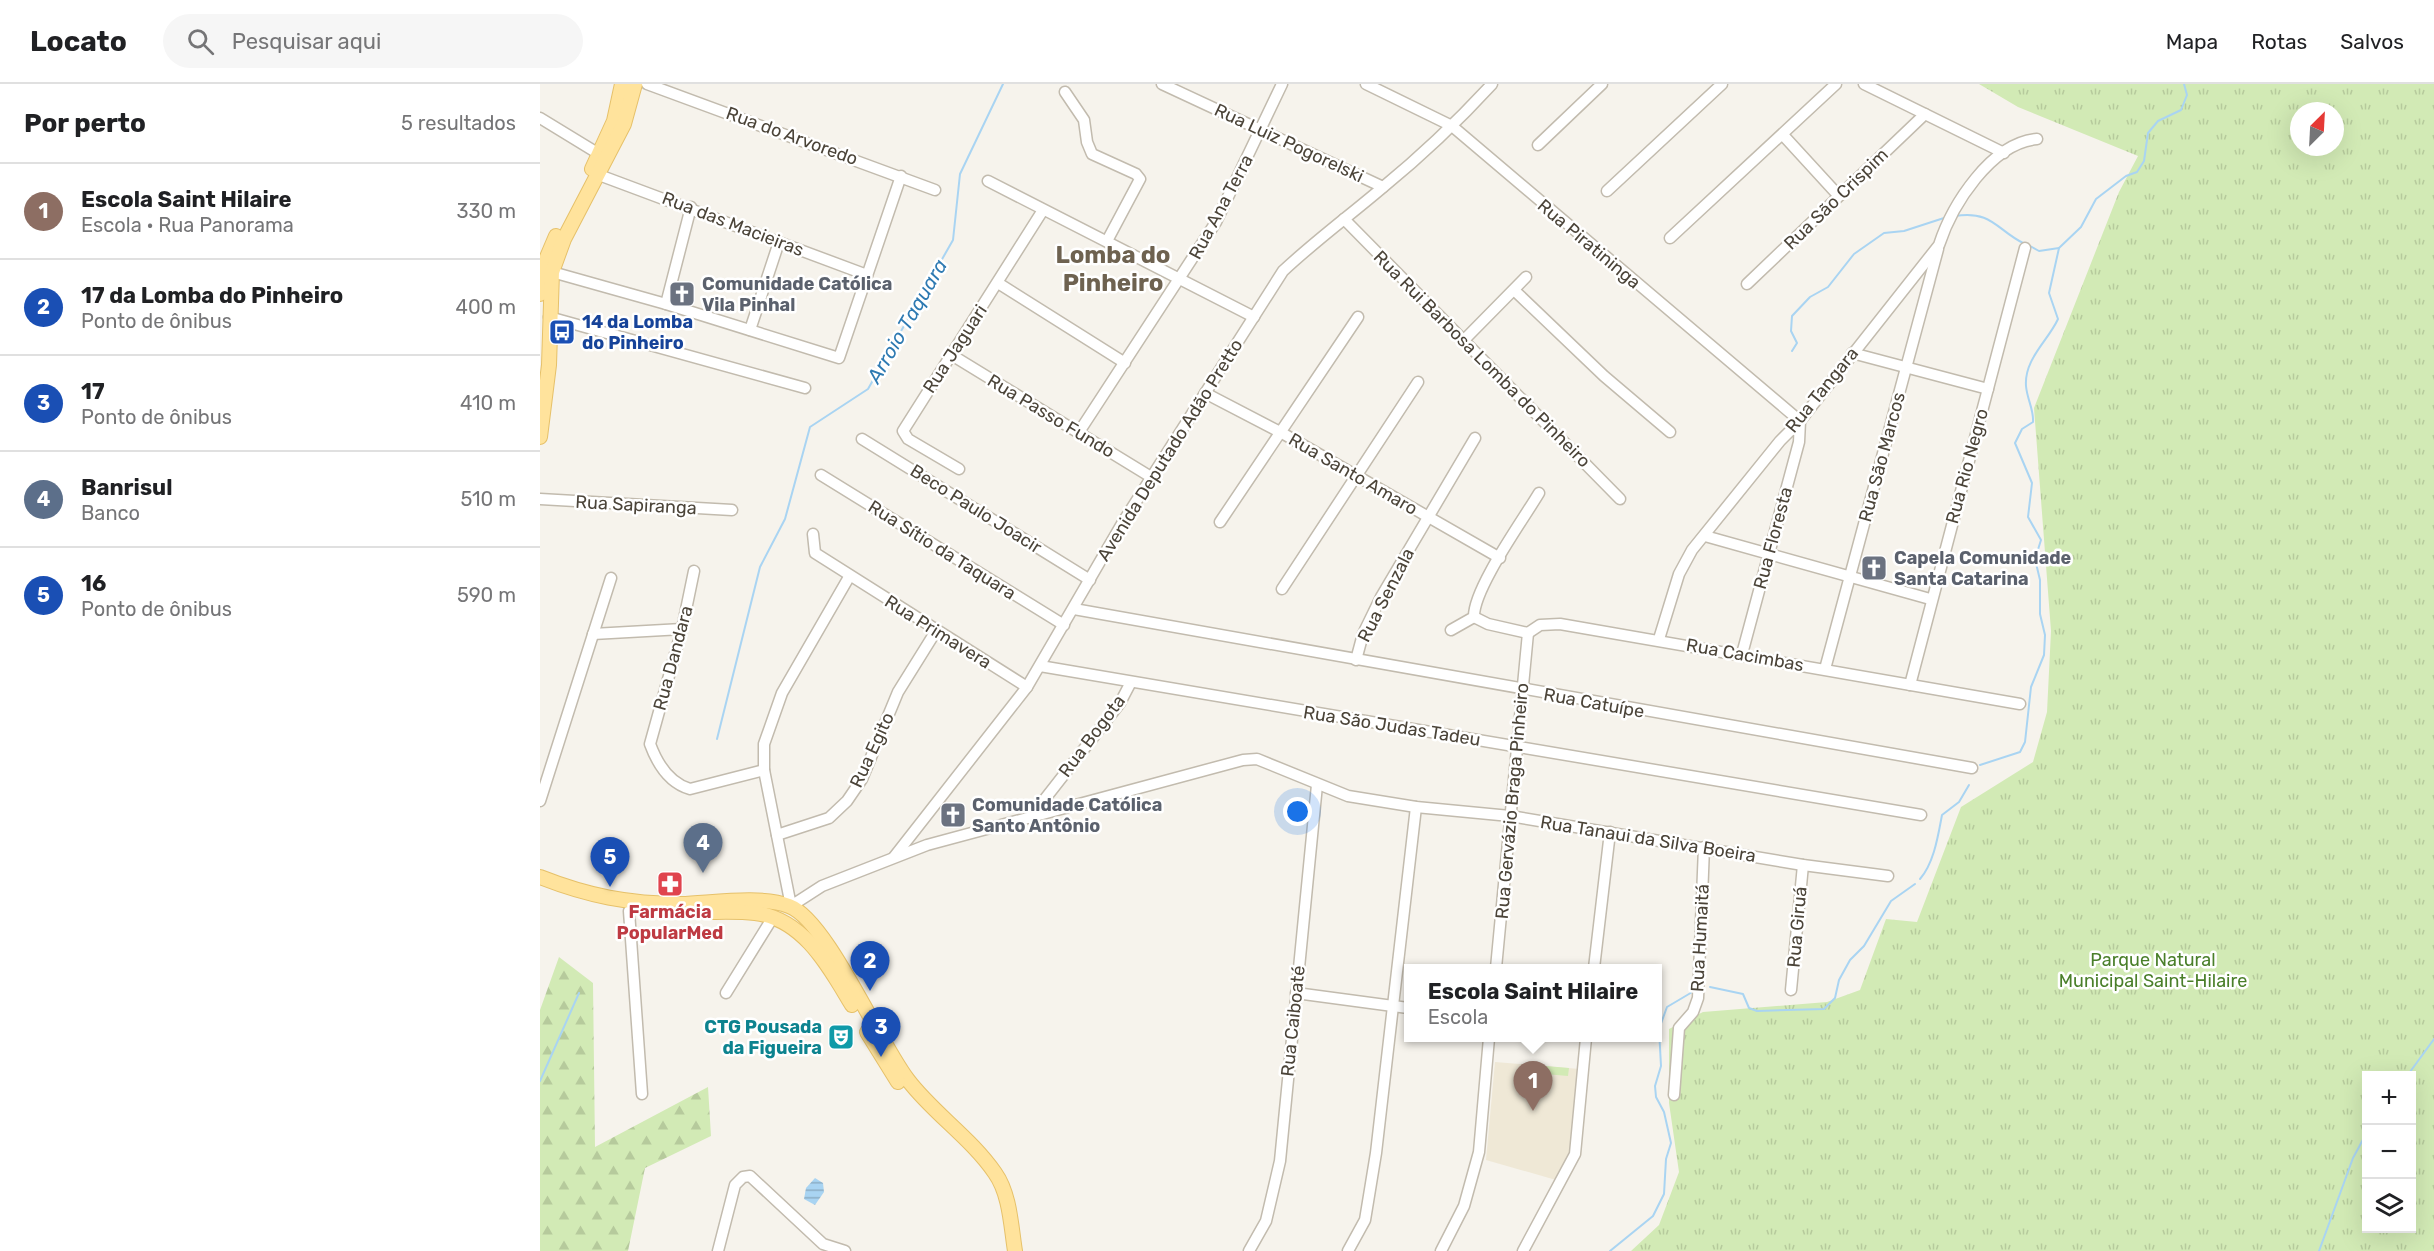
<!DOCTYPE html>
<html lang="pt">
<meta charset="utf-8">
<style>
:root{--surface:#fff;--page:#f6f6f6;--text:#202124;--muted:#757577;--line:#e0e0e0;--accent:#fc3f1d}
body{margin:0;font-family:Rubik,sans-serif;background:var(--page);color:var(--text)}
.controls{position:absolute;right:18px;bottom:18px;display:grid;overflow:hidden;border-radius:0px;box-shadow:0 6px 24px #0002}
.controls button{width:54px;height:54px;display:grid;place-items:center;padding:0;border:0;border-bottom:2px solid var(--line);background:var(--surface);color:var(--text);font:30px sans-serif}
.compass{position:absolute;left:1750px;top:18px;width:54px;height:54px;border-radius:50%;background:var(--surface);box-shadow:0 6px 24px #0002;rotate:24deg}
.you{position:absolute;left:758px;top:728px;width:21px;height:21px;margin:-15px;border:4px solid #fff;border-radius:50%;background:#1a73e8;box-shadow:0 0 0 9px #1a73e833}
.badge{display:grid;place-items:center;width:39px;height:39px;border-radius:50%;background:var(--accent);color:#fff;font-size:20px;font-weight:700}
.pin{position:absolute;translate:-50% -50px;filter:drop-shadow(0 2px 3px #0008)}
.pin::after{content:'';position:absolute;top:32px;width:21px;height:18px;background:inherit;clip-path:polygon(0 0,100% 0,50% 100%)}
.popup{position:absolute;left:864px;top:880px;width:258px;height:78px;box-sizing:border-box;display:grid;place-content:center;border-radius:0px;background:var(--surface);filter:drop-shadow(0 2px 4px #0005);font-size:20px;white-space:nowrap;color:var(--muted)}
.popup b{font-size:22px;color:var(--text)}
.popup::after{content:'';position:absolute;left:50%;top:100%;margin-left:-12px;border:12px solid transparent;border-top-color:var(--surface)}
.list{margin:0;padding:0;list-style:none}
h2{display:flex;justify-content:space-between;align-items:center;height:78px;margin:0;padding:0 24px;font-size:26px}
h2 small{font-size:20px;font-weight:400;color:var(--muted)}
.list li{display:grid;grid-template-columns:39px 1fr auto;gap:18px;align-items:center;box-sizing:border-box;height:96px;padding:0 24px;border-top:2px solid var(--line)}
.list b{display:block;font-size:22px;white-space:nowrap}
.list p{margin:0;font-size:20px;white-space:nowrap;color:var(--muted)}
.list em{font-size:20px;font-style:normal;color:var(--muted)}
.icon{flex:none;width:33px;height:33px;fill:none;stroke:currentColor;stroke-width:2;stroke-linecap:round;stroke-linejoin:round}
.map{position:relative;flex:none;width:1894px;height:1167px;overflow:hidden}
header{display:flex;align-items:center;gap:36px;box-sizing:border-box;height:84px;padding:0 30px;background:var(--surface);border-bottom:2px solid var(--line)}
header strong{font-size:28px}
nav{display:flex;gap:33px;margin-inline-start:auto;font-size:21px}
.search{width:420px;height:54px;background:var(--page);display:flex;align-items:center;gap:15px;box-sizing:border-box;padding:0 21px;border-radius:33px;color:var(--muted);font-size:22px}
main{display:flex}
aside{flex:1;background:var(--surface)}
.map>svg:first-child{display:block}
</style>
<header>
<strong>Locato</strong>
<div class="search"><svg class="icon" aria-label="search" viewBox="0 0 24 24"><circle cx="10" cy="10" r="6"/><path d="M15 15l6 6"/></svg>Pesquisar aqui</div>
<nav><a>Mapa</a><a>Rotas</a><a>Salvos</a></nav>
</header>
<main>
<aside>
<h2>Por perto<small>5 resultados</small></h2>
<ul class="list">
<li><span class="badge" style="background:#8d6e63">1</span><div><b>Escola Saint Hilaire</b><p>Escola · Rua Panorama</p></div><em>330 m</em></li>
<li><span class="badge" style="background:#1a4fb4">2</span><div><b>17 da Lomba do Pinheiro</b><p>Ponto de ônibus</p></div><em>400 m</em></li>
<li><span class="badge" style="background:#1a4fb4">3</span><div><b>17</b><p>Ponto de ônibus</p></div><em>410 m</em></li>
<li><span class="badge" style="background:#5c6f8a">4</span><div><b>Banrisul</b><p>Banco</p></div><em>510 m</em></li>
<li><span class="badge" style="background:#1a4fb4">5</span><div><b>16</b><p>Ponto de ônibus</p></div><em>590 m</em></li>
</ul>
</aside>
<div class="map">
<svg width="1894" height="1167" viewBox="0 0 1894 1167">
<defs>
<pattern id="forest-firs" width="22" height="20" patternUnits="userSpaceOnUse" patternTransform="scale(1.5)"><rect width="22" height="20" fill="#d2eab5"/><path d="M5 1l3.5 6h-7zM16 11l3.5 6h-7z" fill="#b6ca9c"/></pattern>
<pattern id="park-tufts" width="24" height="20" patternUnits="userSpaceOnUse" patternTransform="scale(1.5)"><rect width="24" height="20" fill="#d2eab5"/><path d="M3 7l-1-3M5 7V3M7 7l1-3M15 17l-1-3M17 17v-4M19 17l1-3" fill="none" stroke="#b6ca9c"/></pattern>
<pattern id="water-rules" width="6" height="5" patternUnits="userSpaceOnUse" patternTransform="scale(1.5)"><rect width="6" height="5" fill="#a9d4f2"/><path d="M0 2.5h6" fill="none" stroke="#8caec5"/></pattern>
</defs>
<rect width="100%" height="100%" fill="#f6f3ec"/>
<polygon fill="#efe8d6" points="955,978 1040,985 1032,1069 1016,1096 946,1076"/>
<polygon fill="url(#forest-firs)" points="19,873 53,899 55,1063 168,1003 171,1052 105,1084 88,1167 0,1167 0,926"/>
<g fill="url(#park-tufts)" fill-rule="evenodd">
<path d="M1439,0H1894V1167H1091L1119,1141L1139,1088L1129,1019V945L1163,928L1287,918L1320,906L1346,835L1377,838L1421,723L1493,678L1507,628L1511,547L1494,324L1579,108L1598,72L1478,23ZM1759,27H1795V63H1759ZM1826,992H1872V1144H1826Z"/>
<polygon points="1006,982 1029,984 1028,992 1005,990"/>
</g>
<polygon fill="url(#water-rules)" points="275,1094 283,1099 284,1108 275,1121 264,1115 266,1104"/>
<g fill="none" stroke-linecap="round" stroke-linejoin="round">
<g stroke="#a9d4f2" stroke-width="2">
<path d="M1415,132C1453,126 1457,147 1485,160"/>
<polyline points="1490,162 1499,167 1519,164"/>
<polyline points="1252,267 1257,259 1251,247 1252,232 1270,213 1288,203 1314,170 1344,149 1364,147 1407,133"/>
<polyline points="177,655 220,483 245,435 270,343 328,305 413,156 420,90 463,0"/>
<path d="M1440,681L1480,668L1485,658L1491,603L1504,571L1505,551L1500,530V496L1495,475L1501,456L1488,433L1492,399L1475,359L1482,345L1493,338C1494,326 1487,315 1486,302C1484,275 1508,257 1518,235L1509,209L1519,164L1541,143L1556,115L1586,92L1597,88L1604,77L1608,49L1618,37L1641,26L1647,11L1644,0"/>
<path d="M1380,795C1394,779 1398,752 1402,731L1419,718L1429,701"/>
<polyline points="1170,903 1203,910 1209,924 1217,927 1284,925 1295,914 1299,896 1310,876 1324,862 1351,817 1375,800"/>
<polyline points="1867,992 1894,955"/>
<polyline points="0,997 39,909"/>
<polyline points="1070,1167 1113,1132 1124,1110 1126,1075 1131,1059 1124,1028 1116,1013 1115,1002 1121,982 1119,945 1127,923 1154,907"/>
<polyline points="1779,1167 1813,1074 1826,1050"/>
</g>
<defs>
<g id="minor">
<polyline points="107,0 395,106"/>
<polyline points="622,0 843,103"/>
<polyline points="826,0 912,42 1260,337 1259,358 1202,570"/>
<polyline points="1324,0 1464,69"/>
<polyline points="525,8 544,36 547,58 552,70 596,90 600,95 567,157"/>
<polyline points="0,34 59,70"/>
<polyline points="1243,51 1298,111"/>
<polyline points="998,61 1062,0"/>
<polyline points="59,91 327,191"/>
<polyline points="448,97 714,233"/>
<polyline points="1067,107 1182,0"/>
<polyline points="804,135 1080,415"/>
<polyline points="1130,154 1296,0"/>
<polyline points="5,186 126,220 299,274 361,92"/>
<polyline points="458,199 585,279"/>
<polyline points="1207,200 1385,30"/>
<polyline points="975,207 1064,292 1130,348"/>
<polyline points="126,220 151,123"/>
<polyline points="9,233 265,304"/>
<polyline points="210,246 239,158"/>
<polyline points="924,256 986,193"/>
<polyline points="1312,269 1448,305"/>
<polyline points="410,270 611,393"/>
<polyline points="665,309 742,349 960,474"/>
<polyline points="539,348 676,138 742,0"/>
<polyline points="322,355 550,496"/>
<polyline points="419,385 368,355 363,347 503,126"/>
<polyline points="281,391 524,541"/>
<polyline points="0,415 192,426"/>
<polyline points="680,438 818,233"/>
<polyline points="273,450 275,469 487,603"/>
<polyline points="1165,452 1390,515"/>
<path d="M154,487L142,545L110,660C117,679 129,699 150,705L224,686"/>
<polyline points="309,493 242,609 224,660 224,686 251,822 282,802 387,761 703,676 717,675 808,712 876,723 970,732 1263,781 1348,792"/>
<polyline points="742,505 878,298"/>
<polyline points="534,525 1432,684"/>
<polyline points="934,533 948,540 988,549 1000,541 1020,540 1480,620"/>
<path d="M911,546L934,533C933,505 983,436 999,409"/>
<polyline points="53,550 142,545"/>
<path d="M1119,555L1139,490L1152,466L1240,357L1260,337L1399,161C1412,121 1451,59 1497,55"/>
<polyline points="816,576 823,550 841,513 935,354"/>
<polyline points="500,582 1381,731"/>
<polyline points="1285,585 1398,165"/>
<polyline points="1370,601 1485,164"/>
<polyline points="0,717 71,494"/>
<polyline points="490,734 580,619 591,598"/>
<polyline points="237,751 289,734 307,717 322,695 358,608 396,547"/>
<path d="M354,773L487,603L583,438L743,187C775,157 809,132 842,104C881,72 918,37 952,0"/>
<polyline points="89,827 102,1010"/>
<polyline points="956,884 988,549"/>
<polyline points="1054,884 1070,748"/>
<polyline points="1251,906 1263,781"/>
<polyline points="186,909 233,833"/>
<polyline points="756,909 868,924"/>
<polyline points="1134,1011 1139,944 1153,928 1158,914 1164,763"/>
<polyline points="178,1167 195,1101 203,1093 210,1092 283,1160 305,1167"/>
<polyline points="709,1167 726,1137 740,1077 777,701"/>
<polyline points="808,1167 825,1136 836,1069 876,723"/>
<polyline points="901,1167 924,1122 939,1068 949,954"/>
<polyline points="983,1167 1035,1070 1046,954"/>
</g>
<g id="major">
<polyline points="52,85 74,37 82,0"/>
<polyline points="0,210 2,185 16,152"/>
<polyline points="0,353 9,281 12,188 24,155 84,40 95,0"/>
<path d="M0,793C48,812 89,820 141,820C172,819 221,811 249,822C287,836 339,959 368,996C393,1029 431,1054 455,1089C470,1110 471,1142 475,1167"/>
<path d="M163,828C180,828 198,827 215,829C264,835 289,883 312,921"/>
<polyline points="327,948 358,998"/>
</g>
</defs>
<use href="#minor" stroke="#c2bbae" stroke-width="13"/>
<use href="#major" stroke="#e6c16a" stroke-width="16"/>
<use href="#minor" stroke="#fff" stroke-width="10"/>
<use href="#major" stroke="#ffe39c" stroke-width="14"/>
</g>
<defs>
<symbol id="church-square" viewBox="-11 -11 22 22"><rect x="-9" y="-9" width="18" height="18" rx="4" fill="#6b7280" stroke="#fff"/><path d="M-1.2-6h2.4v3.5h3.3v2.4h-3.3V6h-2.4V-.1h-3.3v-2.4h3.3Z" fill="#fff"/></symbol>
<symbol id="bus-square" viewBox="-11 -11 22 22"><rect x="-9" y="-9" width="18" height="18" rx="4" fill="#1a4fb4" stroke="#fff"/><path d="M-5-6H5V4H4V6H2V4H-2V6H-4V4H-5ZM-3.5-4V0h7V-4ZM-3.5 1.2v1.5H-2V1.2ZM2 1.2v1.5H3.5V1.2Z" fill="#fff"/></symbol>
<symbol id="pharmacy-square" viewBox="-11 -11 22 22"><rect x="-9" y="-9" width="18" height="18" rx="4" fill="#e0444e" stroke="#fff"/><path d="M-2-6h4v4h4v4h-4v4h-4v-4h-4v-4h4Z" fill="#fff"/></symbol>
<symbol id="theatre-square" viewBox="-11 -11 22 22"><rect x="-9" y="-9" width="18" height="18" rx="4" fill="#0f9aa8" stroke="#fff"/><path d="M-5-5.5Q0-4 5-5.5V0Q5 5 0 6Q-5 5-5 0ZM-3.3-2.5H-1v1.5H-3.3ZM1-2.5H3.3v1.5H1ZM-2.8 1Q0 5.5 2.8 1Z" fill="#fff"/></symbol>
</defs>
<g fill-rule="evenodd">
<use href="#church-square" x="127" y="195" width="30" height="30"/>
<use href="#bus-square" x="7" y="233" width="30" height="30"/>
<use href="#church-square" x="1319" y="469" width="30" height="30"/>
<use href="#church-square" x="398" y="716" width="30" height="30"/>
<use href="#pharmacy-square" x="115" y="785" width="30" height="30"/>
<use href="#theatre-square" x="286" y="938" width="30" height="30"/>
</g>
<g text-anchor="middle" stroke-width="5" stroke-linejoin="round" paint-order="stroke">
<g font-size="18" fill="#4b4439" stroke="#fff">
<text transform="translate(252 52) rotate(20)" y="6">Rua do Arvoredo</text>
<text transform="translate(749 59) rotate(25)" y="6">Rua Luiz Pogorelski</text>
<text transform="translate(1296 115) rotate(-44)" y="6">Rua São Crispim</text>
<text transform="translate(681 123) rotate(-62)" y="6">Rua Ana Terra</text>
<text transform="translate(193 140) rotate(21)" y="6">Rua das Macieiras</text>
<text transform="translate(1049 160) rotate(40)" y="6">Rua Piratininga</text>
<text transform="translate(415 265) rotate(-57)" y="6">Rua Jaguari</text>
<text transform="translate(942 275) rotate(45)" y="6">Rua Rui Barbosa Lomba do Pinheiro</text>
<text transform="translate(1282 306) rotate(-51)" y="6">Rua Tangara</text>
<text transform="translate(511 332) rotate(31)" y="6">Rua Passo Fundo</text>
<text transform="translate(630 366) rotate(-58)" y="6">Avenida Deputado Adão Pretto</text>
<text transform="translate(1342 373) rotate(-75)" y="6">Rua São Marcos</text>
<text transform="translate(1427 382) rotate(-75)" y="6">Rua Rio Negro</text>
<text transform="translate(813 390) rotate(30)" y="6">Rua Santo Amaro</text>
<text transform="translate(96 421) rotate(3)" y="6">Rua Sapiranga</text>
<text transform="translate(436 425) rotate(32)" y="6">Beco Paulo Joacir</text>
<text transform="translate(1233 454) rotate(-75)" y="6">Rua Floresta</text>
<text transform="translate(402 466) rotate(32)" y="6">Rua Sítio da Taquara</text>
<text transform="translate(846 511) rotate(-63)" y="6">Rua Senzala</text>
<text transform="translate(398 548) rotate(32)" y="6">Rua Primavera</text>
<text transform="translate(1205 571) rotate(10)" y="6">Rua Cacimbas</text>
<text transform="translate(133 574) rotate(-75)" y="6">Rua Dandara</text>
<text transform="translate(1054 619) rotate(10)" y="6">Rua Catuípe</text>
<text transform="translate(852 642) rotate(9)" y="6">Rua São Judas Tadeu</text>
<text transform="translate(552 652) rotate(-53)" y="6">Rua Bogota</text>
<text transform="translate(332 666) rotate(-65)" y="6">Rua Egito</text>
<text transform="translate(972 717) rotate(-85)" y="6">Rua Gervázio Braga Pinheiro</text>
<text transform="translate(1108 755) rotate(9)" y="6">Rua Tanaui da Silva Boeira</text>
<text transform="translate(1257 843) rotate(-85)" y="6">Rua Giruá</text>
<text transform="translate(1160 854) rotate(-87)" y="6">Rua Humaitá</text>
<text transform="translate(753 937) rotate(-84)" y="6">Rua Caiboaté</text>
</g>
<g font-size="18" font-weight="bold" fill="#5b616d" stroke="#fff" text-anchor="start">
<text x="162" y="206">Comunidade Católica<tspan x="162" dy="21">Vila Pinhal</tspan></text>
<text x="1354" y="480">Capela Comunidade<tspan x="1354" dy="21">Santa Catarina</tspan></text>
<text x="432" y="727">Comunidade Católica<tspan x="432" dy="21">Santo Antônio</tspan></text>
</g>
<g font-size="18" font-weight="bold" fill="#164399" stroke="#fff" text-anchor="start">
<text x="42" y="244">14 da Lomba<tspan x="42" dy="21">do Pinheiro</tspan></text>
</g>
<g font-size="18" font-weight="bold" fill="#be3a42" stroke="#fff">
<text x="130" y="834">Farmácia<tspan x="130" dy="21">PopularMed</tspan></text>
</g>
<g font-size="18" fill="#4a7f2a" stroke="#fff">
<text x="1613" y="882">Parque Natural<tspan x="1613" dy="21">Municipal Saint-Hilaire</tspan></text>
</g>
<g font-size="18" font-weight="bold" fill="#0d838f" stroke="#fff" text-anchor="end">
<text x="282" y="949">CTG Pousada<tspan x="282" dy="21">da Figueira</tspan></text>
</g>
<g font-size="20" font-style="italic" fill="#2e7ab2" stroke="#fff">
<text transform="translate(367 237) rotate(-60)" y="7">Arroio Taquara</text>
</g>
<g font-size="24" font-weight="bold" fill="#6e6250" stroke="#fff">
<text x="573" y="179">Lomba do<tspan x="573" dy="28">Pinheiro</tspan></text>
</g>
</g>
</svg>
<div class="controls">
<button>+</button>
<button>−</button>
<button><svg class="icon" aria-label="layers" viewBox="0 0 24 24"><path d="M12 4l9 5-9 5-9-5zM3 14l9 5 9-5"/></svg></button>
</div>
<svg class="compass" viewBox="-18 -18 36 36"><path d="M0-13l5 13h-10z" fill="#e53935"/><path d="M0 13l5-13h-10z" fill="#757577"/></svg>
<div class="you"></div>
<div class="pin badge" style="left:993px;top:1027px;background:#8d6e63">1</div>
<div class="popup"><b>Escola Saint Hilaire</b>Escola</div>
<div class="pin badge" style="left:330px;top:907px;background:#1a4fb4">2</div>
<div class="pin badge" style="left:341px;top:973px;background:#1a4fb4">3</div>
<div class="pin badge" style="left:163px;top:789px;background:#5c6f8a">4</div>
<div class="pin badge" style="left:70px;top:803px;background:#1a4fb4">5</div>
</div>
</main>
